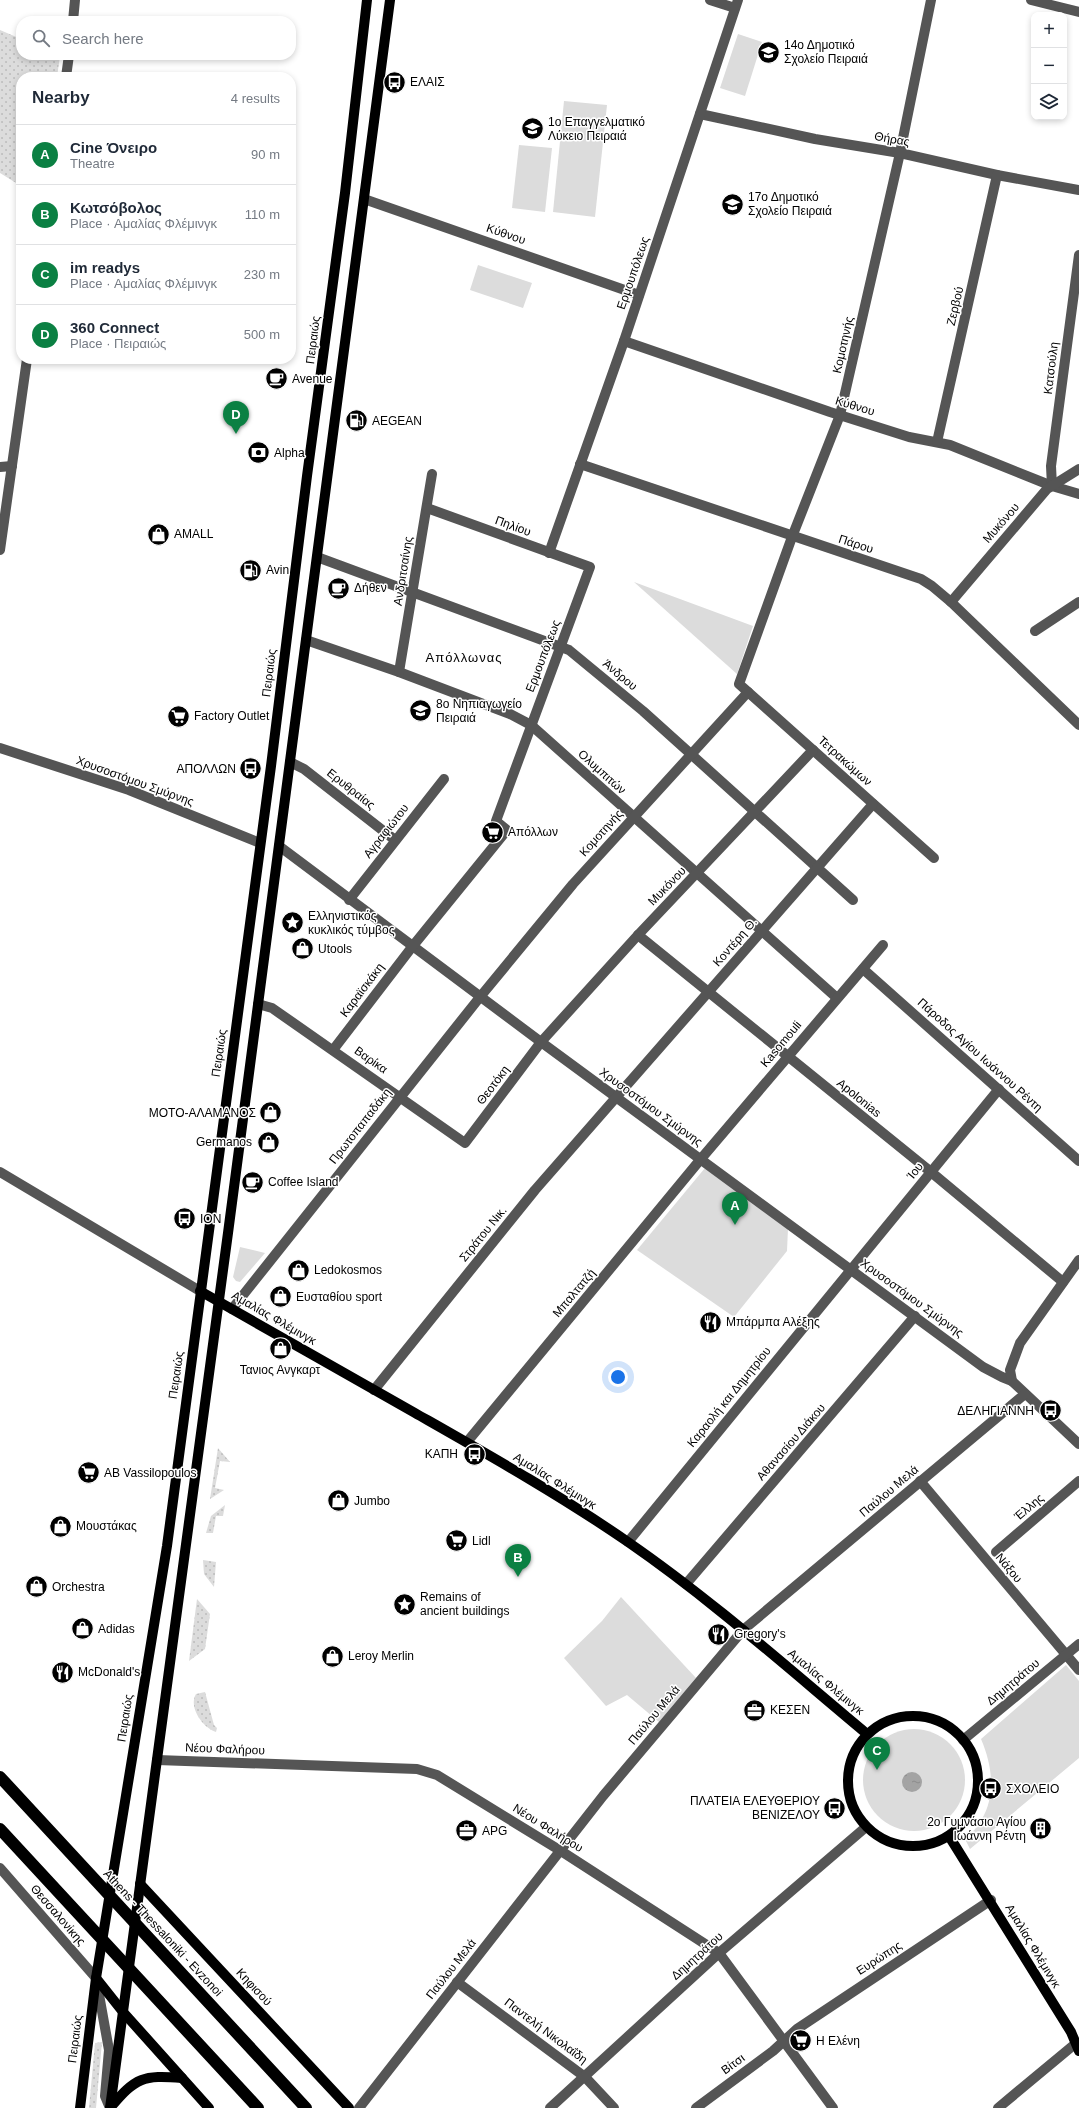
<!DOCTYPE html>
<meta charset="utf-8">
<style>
:root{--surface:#fff;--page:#f6f6f7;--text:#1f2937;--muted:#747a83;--line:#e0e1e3;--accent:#0b8043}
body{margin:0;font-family:Helvetica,sans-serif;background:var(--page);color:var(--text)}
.controls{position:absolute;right:12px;top:12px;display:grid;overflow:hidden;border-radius:8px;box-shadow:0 2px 6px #0003}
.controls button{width:36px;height:36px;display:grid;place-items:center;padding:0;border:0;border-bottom:1px solid var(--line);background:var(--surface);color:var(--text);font:20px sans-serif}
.you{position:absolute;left:618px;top:1377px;width:14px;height:14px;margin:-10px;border:3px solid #fff;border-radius:50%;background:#1a73e8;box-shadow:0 0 0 6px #1a73e833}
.badge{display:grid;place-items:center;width:26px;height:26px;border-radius:50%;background:var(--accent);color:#fff;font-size:13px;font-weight:700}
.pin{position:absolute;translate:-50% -33px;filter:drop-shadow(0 1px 2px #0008)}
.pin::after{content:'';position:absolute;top:21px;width:14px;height:12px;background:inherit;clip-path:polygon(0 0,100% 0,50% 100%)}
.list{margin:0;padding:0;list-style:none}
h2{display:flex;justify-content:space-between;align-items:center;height:52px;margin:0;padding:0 16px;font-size:17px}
h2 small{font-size:13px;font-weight:400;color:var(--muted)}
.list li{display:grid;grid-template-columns:26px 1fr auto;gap:12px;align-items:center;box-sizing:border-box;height:60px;padding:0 16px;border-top:1px solid var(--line)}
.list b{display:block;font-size:15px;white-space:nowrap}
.list p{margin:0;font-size:13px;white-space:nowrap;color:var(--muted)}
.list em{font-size:13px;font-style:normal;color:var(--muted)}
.icon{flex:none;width:22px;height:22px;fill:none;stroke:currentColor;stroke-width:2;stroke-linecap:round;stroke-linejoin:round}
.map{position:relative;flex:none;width:1079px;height:2108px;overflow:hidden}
.search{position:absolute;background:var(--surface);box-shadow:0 2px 6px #0003;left:16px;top:16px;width:280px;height:44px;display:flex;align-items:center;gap:10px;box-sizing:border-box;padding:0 14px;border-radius:16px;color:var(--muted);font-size:15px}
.panel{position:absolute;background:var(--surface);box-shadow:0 2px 6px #0003;left:16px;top:72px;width:280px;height:292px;border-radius:16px}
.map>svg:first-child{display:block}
</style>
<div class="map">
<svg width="1079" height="2108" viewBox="0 0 1079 2108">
<defs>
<pattern id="grass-dots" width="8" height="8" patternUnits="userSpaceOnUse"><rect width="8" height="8" fill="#dcdcdc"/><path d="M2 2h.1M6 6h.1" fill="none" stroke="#bbb" stroke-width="1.8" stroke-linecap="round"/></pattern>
<pattern id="water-ripples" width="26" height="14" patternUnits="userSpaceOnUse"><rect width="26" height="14" fill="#a3a3a3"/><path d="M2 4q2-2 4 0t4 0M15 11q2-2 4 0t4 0" fill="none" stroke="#8b8b8b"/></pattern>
</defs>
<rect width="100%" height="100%" fill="#fff"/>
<g fill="url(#grass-dots)">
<polygon points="0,30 21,39 21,55 60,56 57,77 21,77 21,186 0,173"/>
<polygon points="218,1448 230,1462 220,1461 215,1488 224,1490 210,1499"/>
<polygon points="225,1505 223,1516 216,1516 213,1533 206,1533 211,1516"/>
<polygon points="203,1560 216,1562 214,1587 204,1574"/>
<polygon points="197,1599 210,1614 205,1649 189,1661"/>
<path d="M205,1692L214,1725L217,1728L216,1732C203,1728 188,1707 196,1694Z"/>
<polygon points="102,2042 96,2108 89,2108 95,2043"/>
</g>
<g fill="#dcdcdc">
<polygon points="738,34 762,42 745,96 720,88"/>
<polygon points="564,101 607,105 595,217 553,212"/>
<polygon points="519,145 552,148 545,212 512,208"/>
<polygon points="478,265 532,283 523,308 470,290"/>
<polygon points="634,582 753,626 737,674"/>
<polygon points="705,1168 788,1228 787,1251 734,1317 637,1250"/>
<polygon points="240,1247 265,1253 240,1282 236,1281 233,1277"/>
<polygon points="621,1597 696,1678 659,1722 627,1695 606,1706 564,1658 602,1621"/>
<path d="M1066,1665L1079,1681V1758L970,1849L965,1839C997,1812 996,1774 981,1739Z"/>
<circle cx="914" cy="1780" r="51"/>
</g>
<circle fill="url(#water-ripples)" cx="912" cy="1782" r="10"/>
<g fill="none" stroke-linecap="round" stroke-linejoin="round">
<g stroke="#555" stroke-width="10">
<polyline points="710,0 735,8"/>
<polyline points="931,0 900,153 840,415 792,537 739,684 934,858"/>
<polyline points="1031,0 1079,12"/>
<polyline points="73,21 75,0"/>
<polyline points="66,77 69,55"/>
<polyline points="700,114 815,139 900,153 997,175 1079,190"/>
<polyline points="364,199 639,295"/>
<polyline points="624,341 830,412 909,437 950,445 1052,486 1079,494"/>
<polyline points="937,442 997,175"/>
<polyline points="580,464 921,579 932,586 951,602 1079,725"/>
<polyline points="0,467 12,466"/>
<polyline points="1052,486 1051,466 1079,255"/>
<polyline points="0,550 27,359"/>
<polyline points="549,553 624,341 738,0"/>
<polyline points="317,557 569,650 643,711 853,900"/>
<polyline points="951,602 1047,489 1079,469"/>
<polyline points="1035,631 1079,602"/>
<polyline points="306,640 399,672 510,714 531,725 837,998"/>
<polyline points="399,672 432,474"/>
<polyline points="0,748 129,790 260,843"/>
<polyline points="290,762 304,769 395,840"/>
<polyline points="279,846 541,1042 983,1367 1002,1377 1012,1381"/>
<polyline points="349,900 444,779"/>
<polyline points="638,935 931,1172 1063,1282"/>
<polyline points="863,969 1079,1161"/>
<polyline points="258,1004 272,1008 465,1143 541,1042 638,935 813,750"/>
<polyline points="333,1050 412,947 507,830 496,821 590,567 427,508"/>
<polyline points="0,1172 200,1291"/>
<polyline points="1079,1260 1020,1343 1010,1370 1012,1381 1079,1444"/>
<polyline points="232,1309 480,997 573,884 748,692"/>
<polyline points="374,1390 535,1190 873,804"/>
<polyline points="467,1442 700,1160 883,945"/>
<polyline points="920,1481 1079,1670"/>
<polyline points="628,1542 999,1089"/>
<polyline points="996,1552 1079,1481"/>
<polyline points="686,1584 915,1316"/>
<polyline points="963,1740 1079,1644"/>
<polyline points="157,1760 417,1769 437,1775 561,1851 719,1953 833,2108"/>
<polyline points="0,1868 96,1978 109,2050 105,2096 110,2108"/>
<polyline points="457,1982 585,2077 614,2108"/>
<polyline points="359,2108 603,1796 743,1630 1025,1394"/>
<polyline points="550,2108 719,1953 866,1827"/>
<polyline points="696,2108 773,2051 797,2029 991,1900"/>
<polyline points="998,2108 1075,2044"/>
</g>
<g stroke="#000" stroke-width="10">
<path d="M200,1291C272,1332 343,1372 415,1413C487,1454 560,1495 628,1542C712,1600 789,1669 867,1734"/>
<circle cx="913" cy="1781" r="65"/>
<polyline points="949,1836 1071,2032 1079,2051"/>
<polyline points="140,1884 349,2108"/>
<polyline points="96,1978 123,2012 209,2108"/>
<polyline points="80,2108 96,1978 167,1546 271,766 307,476 345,193 367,0"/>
<polyline points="110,2108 228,1233 390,0"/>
<path d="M110,2108C136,2077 143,2075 182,2078"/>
</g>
<g stroke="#000" stroke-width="12">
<polyline points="0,1777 306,2108"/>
<polyline points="0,1829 258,2108"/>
</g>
</g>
<defs>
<symbol id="school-disc" viewBox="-11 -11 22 22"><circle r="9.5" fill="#000" stroke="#fff"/><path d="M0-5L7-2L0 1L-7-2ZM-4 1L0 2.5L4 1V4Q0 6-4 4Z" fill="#fff"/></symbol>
<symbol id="bus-disc" viewBox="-11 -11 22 22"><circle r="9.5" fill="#000" stroke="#fff"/><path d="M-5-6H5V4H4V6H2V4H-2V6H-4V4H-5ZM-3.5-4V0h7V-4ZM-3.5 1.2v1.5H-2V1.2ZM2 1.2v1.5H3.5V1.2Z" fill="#fff"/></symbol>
<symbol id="cafe-disc" viewBox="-11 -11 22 22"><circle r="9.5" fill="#000" stroke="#fff"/><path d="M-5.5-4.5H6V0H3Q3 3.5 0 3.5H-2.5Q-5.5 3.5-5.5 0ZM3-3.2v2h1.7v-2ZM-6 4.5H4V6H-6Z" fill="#fff"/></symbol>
<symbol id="fuel-disc" viewBox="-11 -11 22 22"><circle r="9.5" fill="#000" stroke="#fff"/><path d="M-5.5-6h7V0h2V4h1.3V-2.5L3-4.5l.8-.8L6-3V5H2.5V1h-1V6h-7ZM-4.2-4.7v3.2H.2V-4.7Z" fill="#fff"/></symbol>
<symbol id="bank-disc" viewBox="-11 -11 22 22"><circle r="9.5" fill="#000" stroke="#fff"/><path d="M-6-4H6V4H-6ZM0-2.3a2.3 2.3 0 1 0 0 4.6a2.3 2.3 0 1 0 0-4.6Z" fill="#fff"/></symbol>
<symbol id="shop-disc" viewBox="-11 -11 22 22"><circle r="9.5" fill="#000" stroke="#fff"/><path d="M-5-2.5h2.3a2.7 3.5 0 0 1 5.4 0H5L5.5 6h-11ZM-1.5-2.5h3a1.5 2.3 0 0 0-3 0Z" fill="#fff"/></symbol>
<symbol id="supermarket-disc" viewBox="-11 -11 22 22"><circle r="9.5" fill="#000" stroke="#fff"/><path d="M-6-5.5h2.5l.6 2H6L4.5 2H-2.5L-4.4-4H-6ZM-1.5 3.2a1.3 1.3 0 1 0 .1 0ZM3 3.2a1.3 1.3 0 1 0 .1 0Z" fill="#fff"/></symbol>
<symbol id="sight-disc" viewBox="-11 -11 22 22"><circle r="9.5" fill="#000" stroke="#fff"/><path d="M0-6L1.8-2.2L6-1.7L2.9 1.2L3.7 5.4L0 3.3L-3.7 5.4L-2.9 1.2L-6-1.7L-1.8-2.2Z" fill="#fff"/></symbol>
<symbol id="restaurant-disc" viewBox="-11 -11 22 22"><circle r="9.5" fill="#000" stroke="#fff"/><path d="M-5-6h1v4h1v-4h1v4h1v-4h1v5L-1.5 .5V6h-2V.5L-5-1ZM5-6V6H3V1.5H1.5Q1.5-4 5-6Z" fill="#fff"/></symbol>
<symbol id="office-disc" viewBox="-11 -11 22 22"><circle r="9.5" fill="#000" stroke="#fff"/><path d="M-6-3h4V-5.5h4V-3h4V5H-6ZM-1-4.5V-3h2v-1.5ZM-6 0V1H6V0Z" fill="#fff"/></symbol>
<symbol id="building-disc" viewBox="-11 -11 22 22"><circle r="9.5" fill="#000" stroke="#fff"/><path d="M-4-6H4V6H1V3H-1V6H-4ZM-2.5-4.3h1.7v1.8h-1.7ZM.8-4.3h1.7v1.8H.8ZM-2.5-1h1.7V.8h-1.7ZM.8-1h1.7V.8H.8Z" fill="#fff"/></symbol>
</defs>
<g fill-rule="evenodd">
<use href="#school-disc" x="756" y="40" width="25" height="25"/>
<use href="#bus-disc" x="382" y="70" width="25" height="25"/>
<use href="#school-disc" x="520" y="116" width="25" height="25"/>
<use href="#school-disc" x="720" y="192" width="25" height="25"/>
<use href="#cafe-disc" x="264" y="366" width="25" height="25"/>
<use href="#fuel-disc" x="344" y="408" width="25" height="25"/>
<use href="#bank-disc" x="246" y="440" width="25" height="25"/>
<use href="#shop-disc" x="146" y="522" width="25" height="25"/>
<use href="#fuel-disc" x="238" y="558" width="25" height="25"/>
<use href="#cafe-disc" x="326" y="576" width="25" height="25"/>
<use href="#school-disc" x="408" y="698" width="25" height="25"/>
<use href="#supermarket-disc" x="166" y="704" width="25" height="25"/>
<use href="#bus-disc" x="238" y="756" width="25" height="25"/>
<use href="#supermarket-disc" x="480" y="820" width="25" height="25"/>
<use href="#sight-disc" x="280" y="910" width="25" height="25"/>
<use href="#shop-disc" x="290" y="936" width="25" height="25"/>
<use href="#shop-disc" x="258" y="1100" width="25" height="25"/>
<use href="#shop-disc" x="256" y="1130" width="25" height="25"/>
<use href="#cafe-disc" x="240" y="1170" width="25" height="25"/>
<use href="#bus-disc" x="172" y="1206" width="25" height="25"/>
<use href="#shop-disc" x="286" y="1258" width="25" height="25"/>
<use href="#shop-disc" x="268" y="1284" width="25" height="25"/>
<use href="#restaurant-disc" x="698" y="1310" width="25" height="25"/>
<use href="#shop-disc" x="268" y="1336" width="25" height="25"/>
<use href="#bus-disc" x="1038" y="1398" width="25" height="25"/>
<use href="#bus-disc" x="462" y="1442" width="25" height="25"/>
<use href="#supermarket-disc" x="76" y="1460" width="25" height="25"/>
<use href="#shop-disc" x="326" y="1488" width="25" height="25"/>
<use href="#shop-disc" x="48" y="1514" width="25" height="25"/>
<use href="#supermarket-disc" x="444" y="1528" width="25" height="25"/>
<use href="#shop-disc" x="24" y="1574" width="25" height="25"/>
<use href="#sight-disc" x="392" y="1592" width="25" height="25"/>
<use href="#shop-disc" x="70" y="1616" width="25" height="25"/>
<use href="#restaurant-disc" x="706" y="1622" width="25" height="25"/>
<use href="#shop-disc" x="320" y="1644" width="25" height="25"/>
<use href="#restaurant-disc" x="50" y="1660" width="25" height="25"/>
<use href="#office-disc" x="742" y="1698" width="25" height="25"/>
<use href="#bus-disc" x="978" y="1776" width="25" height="25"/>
<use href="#bus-disc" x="822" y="1796" width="25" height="25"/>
<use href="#building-disc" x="1028" y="1816" width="25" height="25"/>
<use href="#office-disc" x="454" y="1818" width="25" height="25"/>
<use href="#supermarket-disc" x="788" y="2028" width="25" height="25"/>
</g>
<g text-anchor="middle" stroke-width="3" stroke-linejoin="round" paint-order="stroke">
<g font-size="12" fill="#000" stroke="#fff" text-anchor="start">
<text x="784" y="49">14ο Δημοτικό<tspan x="784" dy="14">Σχολείο Πειραιά</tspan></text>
<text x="410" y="86">ΕΛΑΙΣ</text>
<text x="548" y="126">1ο Επαγγελματικό<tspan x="548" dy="14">Λύκειο Πειραιά</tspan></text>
<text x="748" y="201">17ο Δημοτικό<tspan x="748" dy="14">Σχολείο Πειραιά</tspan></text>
<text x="292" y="383">Avenue</text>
<text x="372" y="425">AEGEAN</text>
<text x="274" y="457">Alpha</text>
<text x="174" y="538">AMALL</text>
<text x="266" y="574">Avin</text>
<text x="354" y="592">Δήθεν</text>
<text x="436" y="708">8ο Νηπιαγωγείο<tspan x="436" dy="14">Πειραιά</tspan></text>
<text x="194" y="720">Factory Outlet</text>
<text x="236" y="773" text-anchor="end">ΑΠΟΛΛΩΝ</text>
<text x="508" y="836">Απόλλων</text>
<text x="308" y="920">Ελληνιστικός<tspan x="308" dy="14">κυκλικός τύμβος</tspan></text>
<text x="318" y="953">Utools</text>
<text x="256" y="1117" text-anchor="end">MOTO-ΑΛΑΜΑΝΟΣ</text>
<text x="252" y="1146" text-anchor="end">Germanos</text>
<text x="268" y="1186">Coffee Island</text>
<text x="200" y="1223">ΙΟΝ</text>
<text x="314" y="1274">Ledokosmos</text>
<text x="296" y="1301">Ευσταθίου sport</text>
<text x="726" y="1326">Μπάρμπα Αλέξης</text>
<text x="280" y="1374" text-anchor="middle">Τανιος Ανγκαρτ</text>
<text x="1034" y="1415" text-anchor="end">ΔΕΛΗΓΙΑΝΝΗ</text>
<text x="458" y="1458" text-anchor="end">ΚΑΠΗ</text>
<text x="104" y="1477">AB Vassilopoulos</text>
<text x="354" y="1505">Jumbo</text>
<text x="76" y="1530">Μουστάκας</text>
<text x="472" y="1545">Lidl</text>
<text x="52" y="1591">Orchestra</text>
<text x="420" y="1601">Remains of<tspan x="420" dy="14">ancient buildings</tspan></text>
<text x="98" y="1633">Adidas</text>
<text x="734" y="1638">Gregory's</text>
<text x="348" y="1660">Leroy Merlin</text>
<text x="78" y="1676">McDonald's</text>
<text x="770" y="1714">ΚΕΣΕΝ</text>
<text x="1006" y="1793">ΣΧΟΛΕΙΟ</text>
<text x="820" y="1805" text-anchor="end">ΠΛΑΤΕΙΑ ΕΛΕΥΘΕΡΙΟΥ<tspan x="820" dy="14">ΒΕΝΙΖΕΛΟΥ</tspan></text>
<text x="1026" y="1826" text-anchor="end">2ο Γυμνάσιο Αγίου<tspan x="1026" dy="14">Ιωάννη Ρέντη</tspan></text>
<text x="482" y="1835">APG</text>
<text x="816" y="2045">Η Ελένη</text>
</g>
<g font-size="12" fill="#000" stroke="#fff">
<text transform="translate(892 139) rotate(10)" y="4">Θήρας</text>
<text transform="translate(506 234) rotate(19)" y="4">Κύθνου</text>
<text transform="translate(633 273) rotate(-71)" y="4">Ερμουπόλεως</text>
<text transform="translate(955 306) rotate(-77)" y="4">Ζερβού</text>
<text transform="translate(313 340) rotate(-83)" y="4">Πειραιώς</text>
<text transform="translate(843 345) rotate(-77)" y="4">Κομοτηνής</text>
<text transform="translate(1051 368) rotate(-83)" y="4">Κατσούλη</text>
<text transform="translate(855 406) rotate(17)" y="4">Κύθνου</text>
<text transform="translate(1001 523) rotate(-49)" y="4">Μυκόνου</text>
<text transform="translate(513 526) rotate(20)" y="4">Πηλίου</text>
<text transform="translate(856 544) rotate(18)" y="4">Πάρου</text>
<text transform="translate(403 571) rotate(-81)" y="4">Ανδριτσαίνης</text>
<text transform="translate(543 656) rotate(-69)" y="4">Ερμουπόλεως</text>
<text transform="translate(269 673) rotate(-83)" y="4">Πειραιώς</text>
<text transform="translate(620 675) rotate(40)" y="4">Άνδρου</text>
<text transform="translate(845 761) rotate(42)" y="4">Τετρακώμων</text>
<text transform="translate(602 772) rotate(42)" y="4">Ολυμπιτών</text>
<text transform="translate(135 781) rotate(20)" y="4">Χρυσοστόμου Σμύρνης</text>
<text transform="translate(351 789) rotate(38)" y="4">Ερυθραίας</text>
<text transform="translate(386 831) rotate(-52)" y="4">Αγραφιώτου</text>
<text transform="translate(601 833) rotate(-48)" y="4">Κομοτηνής</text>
<text transform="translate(667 886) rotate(-46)" y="4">Μυκόνου</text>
<text transform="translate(735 942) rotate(-49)" y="4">Κοντέρη Θ.</text>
<text transform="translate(362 990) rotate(-53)" y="4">Καραϊσκάκη</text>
<text transform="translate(781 1044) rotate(-50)" y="4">Kasomouli</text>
<text transform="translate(219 1053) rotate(-82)" y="4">Πειραιώς</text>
<text transform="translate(980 1055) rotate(42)" y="4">Πάροδος Αγίου Ιωάννου Ρέντη</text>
<text transform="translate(371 1060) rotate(35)" y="4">Βαρίκα</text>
<text transform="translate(493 1085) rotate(-53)" y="4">Θεοτόκη</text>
<text transform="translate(859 1098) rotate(39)" y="4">Apolonias</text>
<text transform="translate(651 1107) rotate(36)" y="4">Χρυσοστόμου Σμύρνης</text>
<text transform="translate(360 1126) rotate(-52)" y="4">Πρωτοπαπαδάκη</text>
<text transform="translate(915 1171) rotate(-51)" y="4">Ίου</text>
<text transform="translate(483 1234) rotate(-51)" y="4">Στράτου Νικ.</text>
<text transform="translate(574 1293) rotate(-50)" y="4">Μπαλτατζή</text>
<text transform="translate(912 1298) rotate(36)" y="4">Χρυσοστόμου Σμύρνης</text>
<text transform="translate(274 1318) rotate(30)" y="4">Αμαλίας Φλέμινγκ</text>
<text transform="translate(176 1375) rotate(-82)" y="4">Πειραιώς</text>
<text transform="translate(729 1397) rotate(-51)" y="4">Καραολή και Δημητρίου</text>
<text transform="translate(791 1442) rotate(-49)" y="4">Αθανασίου Διάκου</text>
<text transform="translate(555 1481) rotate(32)" y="4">Αμαλίας Φλέμινγκ</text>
<text transform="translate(889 1491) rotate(-40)" y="4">Παύλου Μελά</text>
<text transform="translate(1029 1507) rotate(-40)" y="4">Έλλης</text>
<text transform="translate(1009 1568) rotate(50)" y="4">Νάξου</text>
<text transform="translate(826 1682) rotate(40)" y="4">Αμαλίας Φλέμινγκ</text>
<text transform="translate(1013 1682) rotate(-40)" y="4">Δημητράτου</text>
<text transform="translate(654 1715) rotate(-50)" y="4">Παύλου Μελά</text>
<text transform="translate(125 1718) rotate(-81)" y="4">Πειραιώς</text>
<text transform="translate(225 1749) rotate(2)" y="4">Νέου Φαλήρου</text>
<text transform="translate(548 1828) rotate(32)" y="4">Νέου Φαλήρου</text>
<text transform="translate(58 1915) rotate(49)" y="4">Θεσσαλονίκης</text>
<text transform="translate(163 1933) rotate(47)" y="4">Athens - Thessaloniki - Evzonoi</text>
<text transform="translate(1033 1946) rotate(59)" y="4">Αμαλίας Φλέμινγκ</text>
<text transform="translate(697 1956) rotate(-42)" y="4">Δημητράτου</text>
<text transform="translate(879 1958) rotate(-33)" y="4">Ευρώπης</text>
<text transform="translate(451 1969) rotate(-52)" y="4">Παύλου Μελά</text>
<text transform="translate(254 1987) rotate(47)" y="4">Κηφισού</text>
<text transform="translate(546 2031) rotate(37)" y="4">Παντελή Νικολαΐδη</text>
<text transform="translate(75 2039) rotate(-83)" y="4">Πειραιώς</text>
<text transform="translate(733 2064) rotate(-36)" y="4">Βίτσι</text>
</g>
<g font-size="13" letter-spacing="1" fill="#000" stroke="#fff">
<text x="464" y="662">Απόλλωνας</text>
</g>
</g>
</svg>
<div class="controls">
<button>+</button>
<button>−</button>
<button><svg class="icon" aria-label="layers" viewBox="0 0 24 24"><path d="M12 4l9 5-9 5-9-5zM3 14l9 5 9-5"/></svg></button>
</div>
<div class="you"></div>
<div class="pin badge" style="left:735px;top:1225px">A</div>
<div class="pin badge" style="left:518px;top:1577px">B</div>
<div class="pin badge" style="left:877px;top:1770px">C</div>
<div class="pin badge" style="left:236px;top:434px">D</div>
<div class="search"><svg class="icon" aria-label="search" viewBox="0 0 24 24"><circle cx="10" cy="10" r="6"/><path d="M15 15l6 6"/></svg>Search here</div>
<section class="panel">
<h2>Nearby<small>4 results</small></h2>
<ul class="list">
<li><span class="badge">A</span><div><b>Cine Όνειρο</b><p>Theatre</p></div><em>90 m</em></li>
<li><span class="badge">B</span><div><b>Κωτσόβολος</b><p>Place · Αμαλίας Φλέμινγκ</p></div><em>110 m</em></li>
<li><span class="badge">C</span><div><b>im readys</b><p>Place · Αμαλίας Φλέμινγκ</p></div><em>230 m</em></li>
<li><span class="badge">D</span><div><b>360 Connect</b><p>Place · Πειραιώς</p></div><em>500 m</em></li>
</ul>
</section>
</div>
